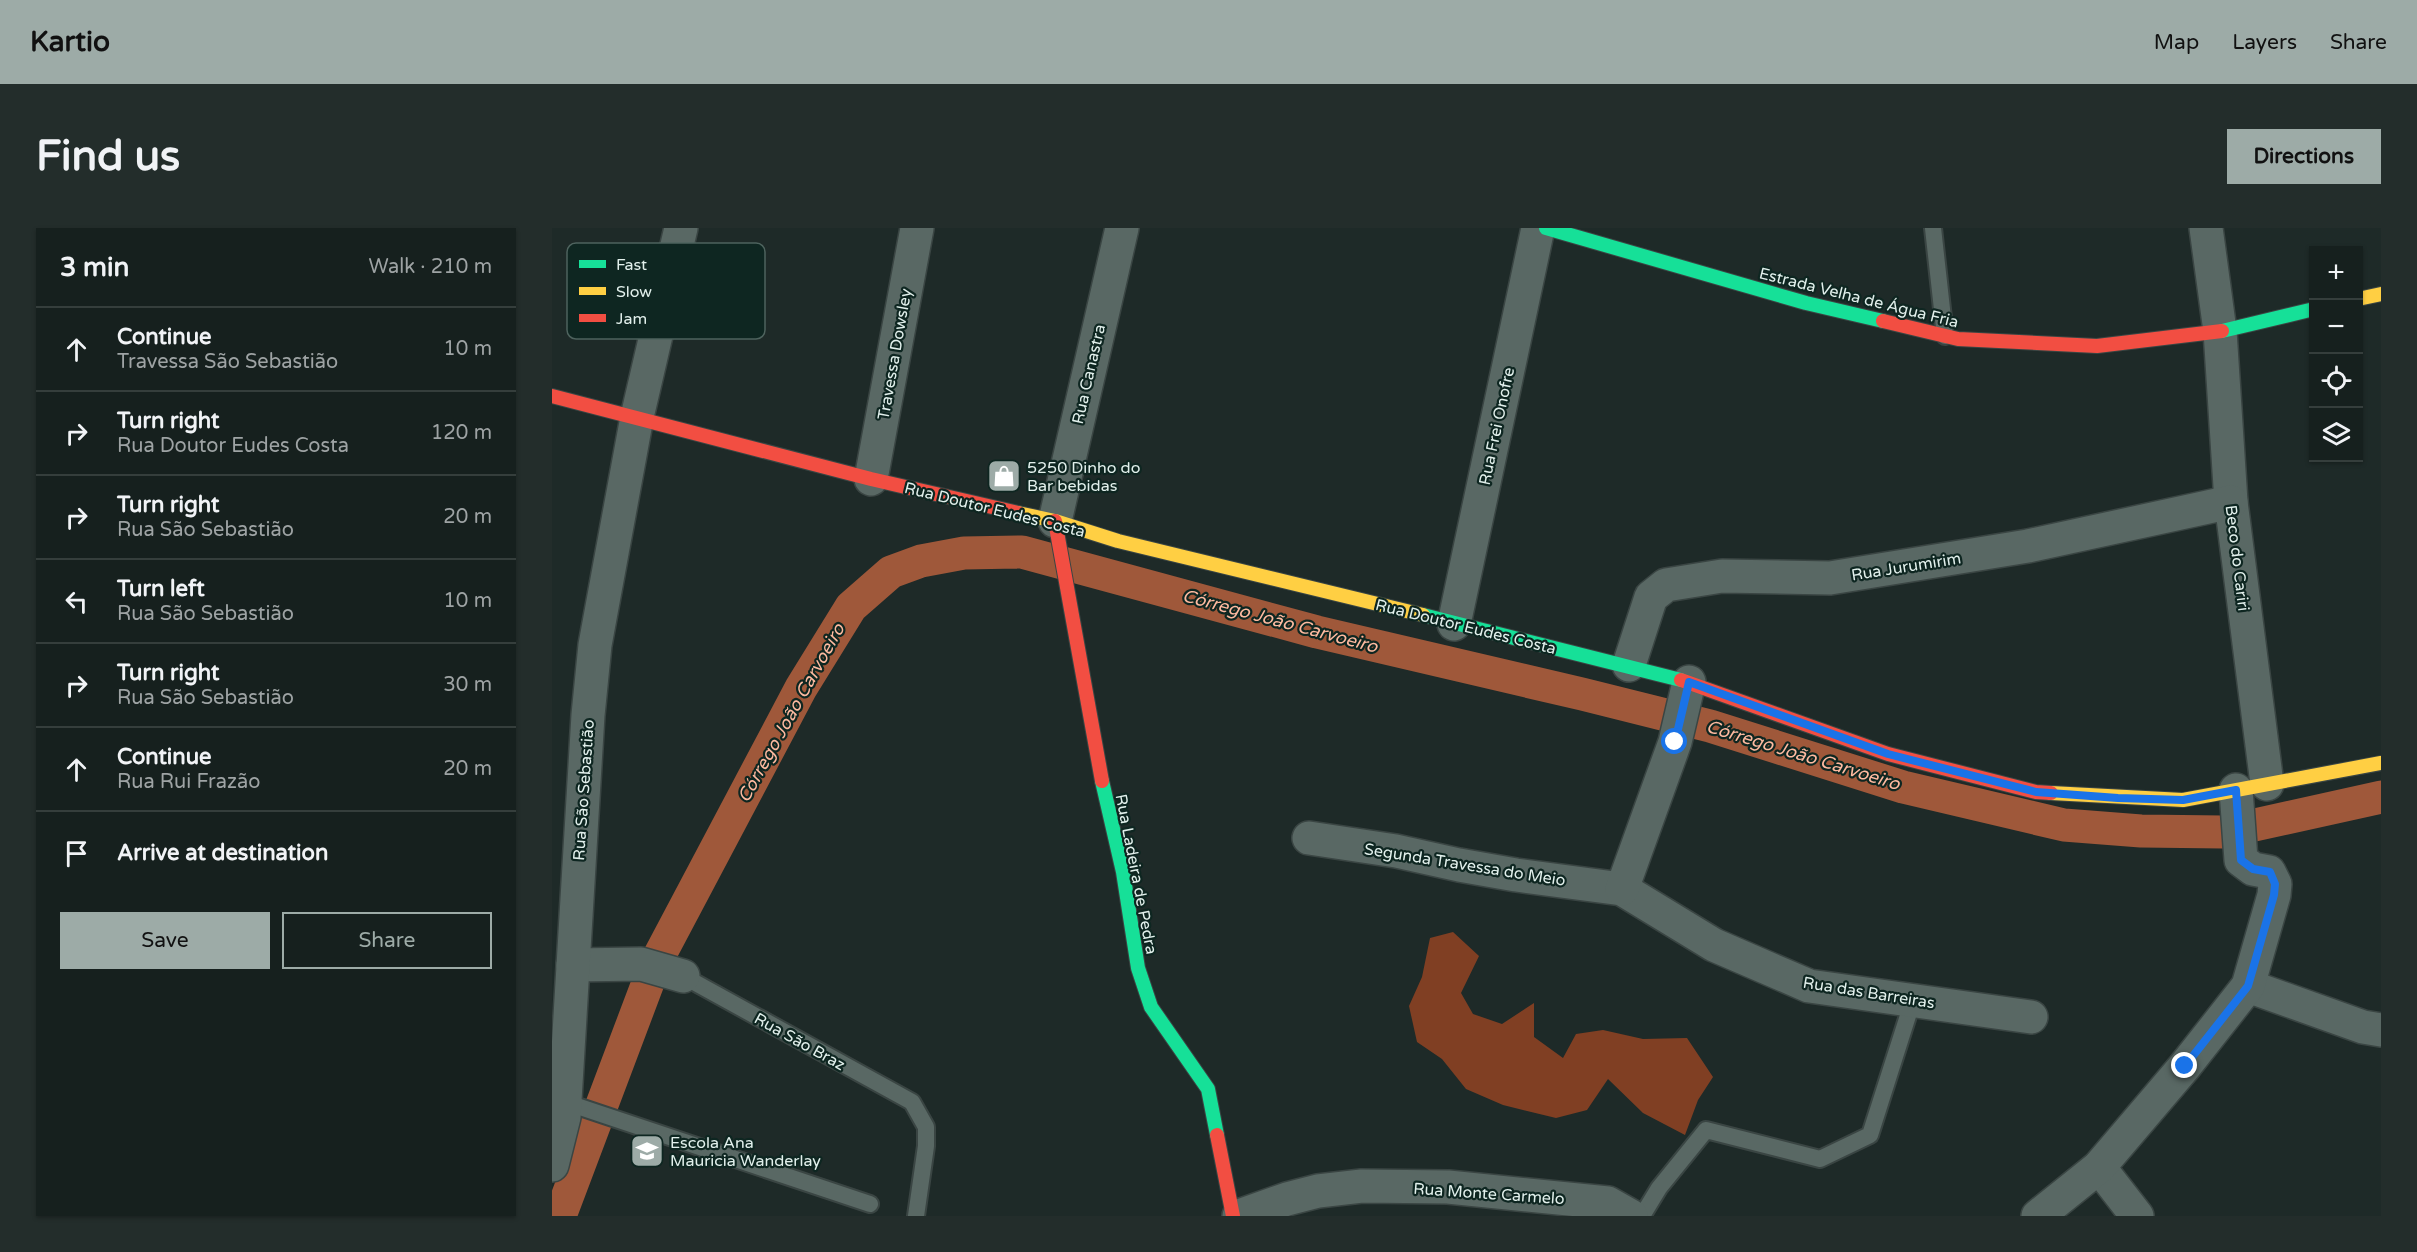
<!DOCTYPE html>
<meta charset="utf-8">
<style>
:root{--surface:#16201e;--page:#232d2b;--text:#f1f3f6;--muted:#9ea3a4;--line:#353e3c;--accent:#9daba7}
body{margin:0;font-family:"Varela Round",sans-serif;background:var(--page);color:var(--text)}
.controls{position:absolute;right:18px;top:18px;display:grid;overflow:hidden;border-radius:0px;box-shadow:0 2px 4px #0004}
.controls button{width:54px;height:54px;display:grid;place-items:center;padding:0;border:0;border-bottom:2px solid var(--line);background:var(--surface);color:var(--text);font:30px sans-serif}
.stop{position:absolute;width:18px;height:18px;margin:-14px;border:4px solid #1a73e8;border-radius:50%;background:#fff}
.stop.end{background:#1a73e8;border-color:#fff;box-shadow:0 2px 6px #0008}
.list{margin:0;padding:0;list-style:none}
h2{display:flex;justify-content:space-between;align-items:center;height:78px;margin:0;padding:0 24px;font-size:26px}
h2 small{font-size:20px;font-weight:400;color:var(--muted)}
.list li{display:grid;grid-template-columns:39px 1fr auto;gap:18px;align-items:center;box-sizing:border-box;height:84px;padding:0 24px;border-top:2px solid var(--line)}
.list b{display:block;font-size:22px;white-space:nowrap}
.list p{margin:0;font-size:20px;white-space:nowrap;color:var(--muted)}
.list em{font-size:20px;font-style:normal;color:var(--muted)}
.actions{display:flex;gap:12px;padding:18px 24px}
.actions a{flex:1;padding:14px 0;border:2px solid var(--accent);border-radius:0px;text-align:center;font-size:21px;color:var(--accent)}
.actions .main{background:var(--accent);color:#111}
.icon{flex:none;width:33px;height:33px;fill:none;stroke:currentColor;stroke-width:2;stroke-linecap:round;stroke-linejoin:round}
.map{position:relative;flex:none;width:1829px;height:988px;overflow:hidden;border-radius:0px}
header{display:flex;align-items:center;gap:36px;box-sizing:border-box;height:84px;padding:0 30px;background:var(--accent);color:#111}
header strong{font-size:28px}
nav{display:flex;gap:33px;margin-inline-start:auto;font-size:21px}
.intro{display:flex;align-items:center;justify-content:space-between;box-sizing:border-box;height:144px;padding:0 36px}
h1{margin:0;font-size:42px}
.button{padding:15px 27px;border-radius:0px;background:var(--accent);color:#111;font-size:21px;font-weight:700}
main{display:flex;gap:36px;padding:0 36px}
aside{flex:1;background:var(--surface);border-radius:0px;box-shadow:0 2px 4px #0004}
.map>svg:first-child{display:block}
</style>
<header>
<strong>Kartio</strong>
<nav><a>Map</a><a>Layers</a><a>Share</a></nav>
</header>
<div class="intro"><h1>Find us</h1><a class="button">Directions</a></div>
<main>
<aside>
<h2>3 min<small>Walk · 210 m</small></h2>
<ul class="list">
<li><svg class="icon" aria-label="ahead" viewBox="0 0 24 24"><path d="M12 20V5M6 11l6-6 6 6"/></svg><div><b>Continue</b><p>Travessa São Sebastião</p></div><em>10 m</em></li>
<li><svg class="icon" aria-label="right" viewBox="0 0 24 24"><path d="M7 20v-9h11M14 6l5 5-5 5"/></svg><div><b>Turn right</b><p>Rua Doutor Eudes Costa</p></div><em>120 m</em></li>
<li><svg class="icon" aria-label="right" viewBox="0 0 24 24"><path d="M7 20v-9h11M14 6l5 5-5 5"/></svg><div><b>Turn right</b><p>Rua São Sebastião</p></div><em>20 m</em></li>
<li><svg class="icon" aria-label="left" viewBox="0 0 24 24"><path d="M17 20v-9H6M10 6l-5 5 5 5"/></svg><div><b>Turn left</b><p>Rua São Sebastião</p></div><em>10 m</em></li>
<li><svg class="icon" aria-label="right" viewBox="0 0 24 24"><path d="M7 20v-9h11M14 6l5 5-5 5"/></svg><div><b>Turn right</b><p>Rua São Sebastião</p></div><em>30 m</em></li>
<li><svg class="icon" aria-label="ahead" viewBox="0 0 24 24"><path d="M12 20V5M6 11l6-6 6 6"/></svg><div><b>Continue</b><p>Rua Rui Frazão</p></div><em>20 m</em></li>
<li><svg class="icon" aria-label="arrive" viewBox="0 0 24 24"><path d="M6 21V4h12l-3 4 3 4H6"/></svg><div><b>Arrive at destination</b></div></li>
</ul>
<div class="actions"><a class="main">Save</a><a>Share</a></div>
</aside>
<div class="map">
<svg width="1829" height="988" viewBox="0 0 1829 988">
<rect width="100%" height="100%" fill="#1e2a28"/>
<polygon fill="#803f23" points="901,704 927,728 909,765 921,786 950,796 982,775 982,809 1011,830 1024,806 1051,802 1091,811 1135,810 1161,849 1146,872 1133,907 1091,885 1056,851 1035,882 1004,890 951,877 914,861 890,831 865,814 857,778 870,749 878,710"/>
<g fill="none" stroke-linecap="round" stroke-linejoin="round">
<polyline stroke="#9f583a" stroke-width="33" points="8,988 103,736 249,460 299,379 339,344 369,333 412,325 470,324 765,404 1030,466 1158,498 1351,559 1512,597 1589,603 1671,604 1829,569"/>
<defs>
<g id="lane">
<polyline points="1381,0 1393,108"/>
<polyline points="131,748 360,874 374,899 374,918 364,988"/>
<polyline points="13,874 318,976"/>
<polyline points="1090,988 1107,960 1154,902 1268,931 1318,907 1361,772"/>
</g>
<g id="street">
<polyline points="1654,0 1668,103 1679,274 1715,556"/>
<polyline points="319,251 365,0"/>
<polyline points="503,293 570,0"/>
<polyline points="902,396 986,0"/>
<polyline points="1077,437 1099,369 1114,357 1170,348 1278,350 1476,318 1679,274"/>
<polyline points="757,610 844,623 907,637 964,647 1070,661 1162,717 1257,758 1479,789"/>
<polyline points="1070,661 1123,514 1137,454"/>
<polyline points="21,737 89,736 131,748"/>
<polyline points="1696,758 1811,799 1829,802"/>
<polyline points="0,937 12,889 36,487 43,417 85,189 129,0"/>
<polyline points="1547,939 1585,988"/>
<polyline points="687,988 735,971 766,963 810,958 896,959 1056,975 1079,988"/>
<polyline points="1486,988 1547,939 1633,838 1696,758 1722,667 1723,656 1717,644 1701,641 1689,632 1684,562"/>
</g>
<g id="fast">
<polyline points="994,0 1254,75 1331,93"/>
<polyline points="1670,103 1762,81"/>
<polyline points="871,387 1129,452"/>
<polyline points="550,553 571,644 586,740 599,779 656,861 665,907"/>
</g>
<g id="slow">
<polyline points="1806,71 1829,66"/>
<polyline points="466,285 503,293 566,313 871,387"/>
<polyline points="1499,565 1631,572 1829,535"/>
</g>
<g id="jam">
<polyline points="1331,93 1406,111 1545,118 1670,103"/>
<polyline points="0,168 319,251 466,285"/>
<polyline points="503,293 550,553"/>
<polyline points="1129,452 1336,526 1484,564 1499,565"/>
<polyline points="665,907 681,988"/>
</g>
</defs>
<use href="#lane" stroke="#3a4543" stroke-width="20"/>
<use href="#street" stroke="#3a4543" stroke-width="36"/>
<use href="#fast" stroke="#3a4543" stroke-width="16"/>
<use href="#slow" stroke="#3a4543" stroke-width="16"/>
<use href="#jam" stroke="#3a4543" stroke-width="16"/>
<use href="#lane" stroke="#596864" stroke-width="16"/>
<use href="#street" stroke="#596864" stroke-width="33"/>
<use href="#fast" stroke="#16e098" stroke-width="14"/>
<use href="#slow" stroke="#ffcf43" stroke-width="14"/>
<use href="#jam" stroke="#f24e42" stroke-width="14"/>
</g>
<g fill="none" stroke-linecap="round" stroke-linejoin="round">
<polyline stroke="#1a73e8" stroke-width="8" points="1123,514 1137,454 1336,526 1484,564 1566,570 1631,572 1684,562 1689,632 1701,641 1718,644 1723,656 1722,667 1696,758 1633,838"/>
</g>
<defs>
<symbol id="shop-square" viewBox="-11 -11 22 22"><rect x="-9" y="-9" width="18" height="18" rx="4" fill="#9daba7" stroke="#0e2621"/><path d="M-5-2.5h2.3a2.7 3.5 0 0 1 5.4 0H5L5.5 6h-11ZM-1.5-2.5h3a1.5 2.3 0 0 0-3 0Z" fill="#fff"/></symbol>
<symbol id="school-square" viewBox="-11 -11 22 22"><rect x="-9" y="-9" width="18" height="18" rx="4" fill="#9daba7" stroke="#0e2621"/><path d="M0-5L7-2L0 1L-7-2ZM-4 1L0 2.5L4 1V4Q0 6-4 4Z" fill="#fff"/></symbol>
</defs>
<g fill-rule="evenodd">
<use href="#shop-square" x="433" y="229" width="38" height="38"/>
<use href="#school-square" x="76" y="904" width="38" height="38"/>
</g>
<g text-anchor="middle" stroke-width="4.5" stroke-linejoin="round" paint-order="stroke">
<g font-size="16" fill="#e2f0ec" stroke="#0e2621">
<text transform="translate(1307 69) rotate(14)" y="6">Estrada Velha de Água Fria</text>
<text transform="translate(342 126) rotate(-80)" y="6">Travessa Dowsley</text>
<text transform="translate(536 146) rotate(-77)" y="6">Rua Canastra</text>
<text transform="translate(944 198) rotate(-78)" y="6">Rua Frei Onofre</text>
<text transform="translate(443 281) rotate(14)" y="6">Rua Doutor Eudes Costa</text>
<text transform="translate(1686 330) rotate(83)" y="6">Beco do Cariri</text>
<text transform="translate(1354 338) rotate(-9)" y="6">Rua Jurumirim</text>
<text transform="translate(914 398) rotate(14)" y="6">Rua Doutor Eudes Costa</text>
<text transform="translate(31 562) rotate(-86)" y="6">Rua São Sebastião</text>
<text transform="translate(913 636) rotate(9)" y="6">Segunda Travessa do Meio</text>
<text transform="translate(585 646) rotate(79)" y="6">Rua Ladeira de Pedra</text>
<text transform="translate(1317 764) rotate(9)" y="6">Rua das Barreiras</text>
<text transform="translate(248 813) rotate(29)" y="6">Rua São Braz</text>
<text transform="translate(937 965) rotate(4)" y="6">Rua Monte Carmelo</text>
</g>
<g font-size="16" fill="#e2f0ec" stroke="#0e2621" text-anchor="start">
<text x="475" y="245">5250 Dinho do<tspan x="475" dy="18">Bar bebidas</tspan></text>
<text x="118" y="920">Escola Ana<tspan x="118" dy="18">Mauricia Wanderlay</tspan></text>
</g>
<g font-size="18" font-style="italic" fill="#febaa0" stroke="#0e2621">
<text transform="translate(728 393) rotate(15)" y="6">Córrego João Carvoeiro</text>
<text transform="translate(239 485) rotate(-61)" y="6">Córrego João Carvoeiro</text>
<text transform="translate(1251 527) rotate(17)" y="6">Córrego João Carvoeiro</text>
</g>
</g>
<rect x="15" y="15" width="198" height="96" rx="9" fill="#0e2621" stroke="#4e635e" stroke-width="1.5"/>
<rect x="27" y="32" width="27" height="8" fill="#16e098"/>
<rect x="27" y="59" width="27" height="8" fill="#ffcf43"/>
<rect x="27" y="86" width="27" height="8" fill="#f24e42"/>
<g font-size="16" fill="#e2f0ec">
<text x="64" y="42">Fast</text>
<text x="64" y="69">Slow</text>
<text x="64" y="96">Jam</text>
</g>
</svg>
<div class="controls">
<button>+</button>
<button>−</button>
<button><svg class="icon" aria-label="locate" viewBox="0 0 24 24"><circle cx="12" cy="12" r="6"/><path d="M12 2v4M12 18v4M2 12h4M18 12h4"/></svg></button>
<button><svg class="icon" aria-label="layers" viewBox="0 0 24 24"><path d="M12 4l9 5-9 5-9-5zM3 14l9 5 9-5"/></svg></button>
</div>
<div class="stop" style="left:1123px;top:514px"></div>
<div class="stop end" style="left:1633px;top:838px"></div>
</div>
</main>
